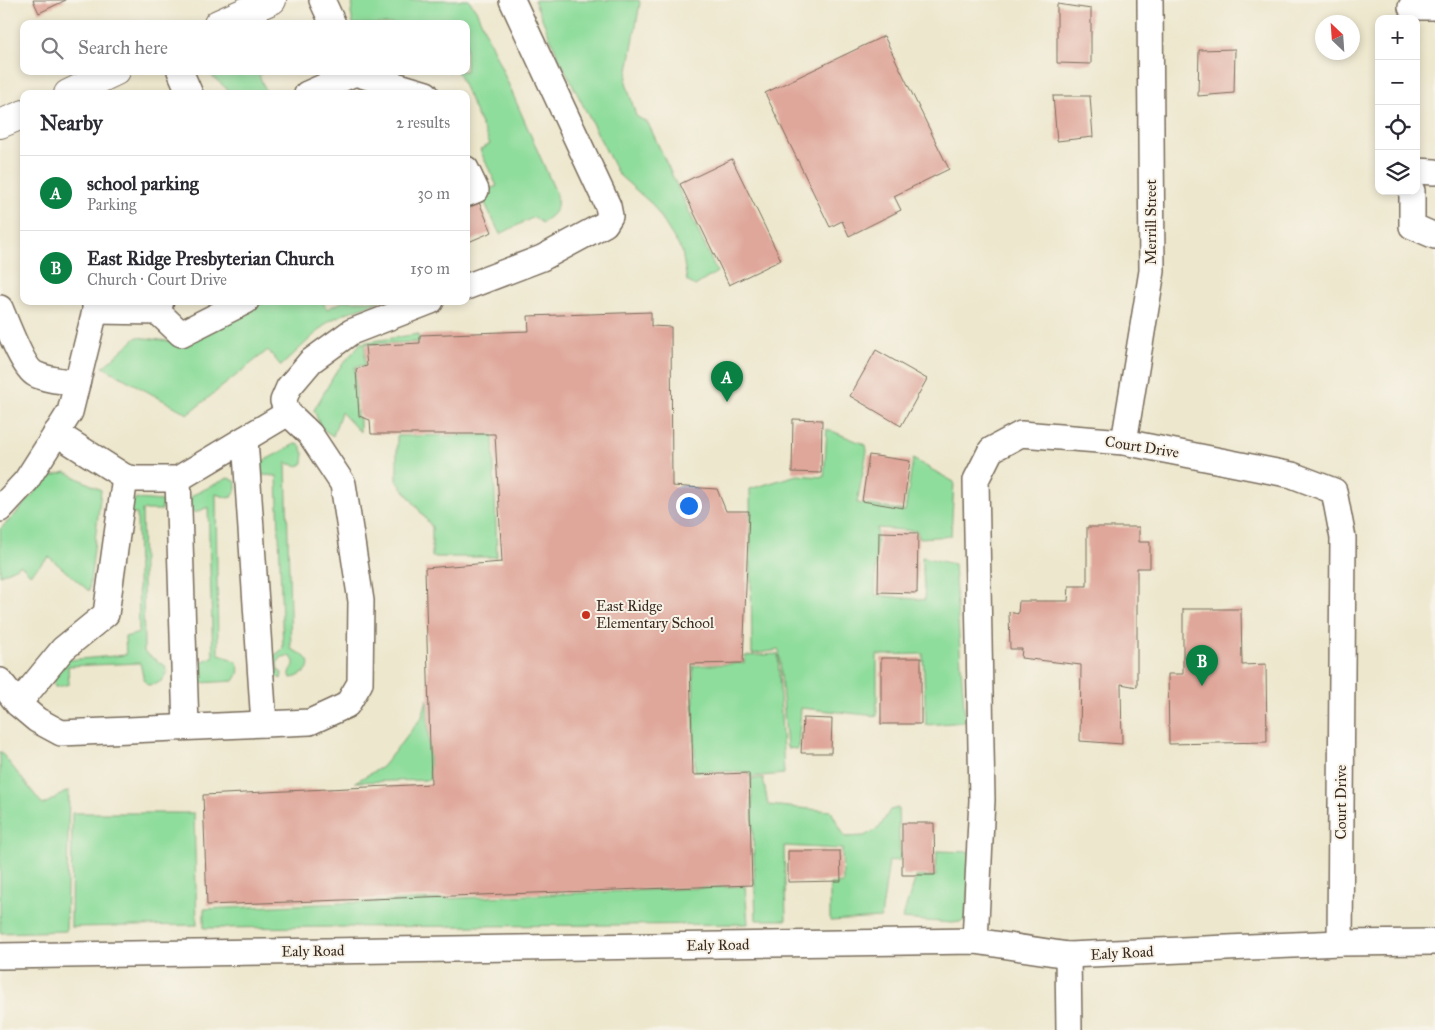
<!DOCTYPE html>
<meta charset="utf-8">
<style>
:root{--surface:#fff;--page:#f2f2f3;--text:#2b2b33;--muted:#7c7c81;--line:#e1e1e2;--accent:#0b8043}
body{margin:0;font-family:"IM FELL Great Primer",serif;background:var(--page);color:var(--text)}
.controls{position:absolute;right:15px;top:15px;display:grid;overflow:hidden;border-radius:10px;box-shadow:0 2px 8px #0003}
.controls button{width:45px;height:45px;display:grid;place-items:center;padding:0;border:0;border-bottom:1px solid var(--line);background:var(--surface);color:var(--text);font:25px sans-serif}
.compass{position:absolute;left:1315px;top:15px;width:45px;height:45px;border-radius:50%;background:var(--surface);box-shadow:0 2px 8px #0003;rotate:335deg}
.you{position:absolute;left:688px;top:505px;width:18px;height:18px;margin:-12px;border:4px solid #fff;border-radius:50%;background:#1a73e8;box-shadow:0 0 0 8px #1a73e833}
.badge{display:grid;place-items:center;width:32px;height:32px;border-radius:50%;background:var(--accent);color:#fff;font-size:16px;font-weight:700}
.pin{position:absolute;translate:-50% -41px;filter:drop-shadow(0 1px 2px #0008)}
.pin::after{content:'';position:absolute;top:26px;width:18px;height:15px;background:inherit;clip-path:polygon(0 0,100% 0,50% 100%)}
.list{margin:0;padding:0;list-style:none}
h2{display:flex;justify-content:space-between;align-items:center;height:65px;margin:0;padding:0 20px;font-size:21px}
h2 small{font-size:16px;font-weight:400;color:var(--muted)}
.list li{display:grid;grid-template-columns:32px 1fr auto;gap:15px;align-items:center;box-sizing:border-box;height:75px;padding:0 20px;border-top:1px solid var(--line)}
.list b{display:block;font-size:19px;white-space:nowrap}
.list p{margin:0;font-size:16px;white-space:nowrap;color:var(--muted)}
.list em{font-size:16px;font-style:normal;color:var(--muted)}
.icon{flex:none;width:28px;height:28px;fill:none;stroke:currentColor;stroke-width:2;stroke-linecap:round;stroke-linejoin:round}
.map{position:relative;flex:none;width:1435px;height:1030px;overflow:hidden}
.search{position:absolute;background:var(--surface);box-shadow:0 2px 8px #0003;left:20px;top:20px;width:450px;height:55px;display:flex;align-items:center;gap:12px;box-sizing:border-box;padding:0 18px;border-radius:10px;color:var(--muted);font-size:19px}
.panel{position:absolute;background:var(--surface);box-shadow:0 2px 8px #0003;left:20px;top:90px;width:450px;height:215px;border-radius:10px}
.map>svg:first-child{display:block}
</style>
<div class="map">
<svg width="1435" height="1030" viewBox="0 0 1435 1030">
<rect width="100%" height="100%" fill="#f7f3e8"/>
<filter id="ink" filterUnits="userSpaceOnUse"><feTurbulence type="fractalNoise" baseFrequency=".02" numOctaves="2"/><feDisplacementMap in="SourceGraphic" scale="10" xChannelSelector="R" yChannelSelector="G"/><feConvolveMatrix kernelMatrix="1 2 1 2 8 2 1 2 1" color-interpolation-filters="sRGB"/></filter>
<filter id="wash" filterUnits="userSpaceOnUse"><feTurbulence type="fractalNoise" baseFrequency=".0096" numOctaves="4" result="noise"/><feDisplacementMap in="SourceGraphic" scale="20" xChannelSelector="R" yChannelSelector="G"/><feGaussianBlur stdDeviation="1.12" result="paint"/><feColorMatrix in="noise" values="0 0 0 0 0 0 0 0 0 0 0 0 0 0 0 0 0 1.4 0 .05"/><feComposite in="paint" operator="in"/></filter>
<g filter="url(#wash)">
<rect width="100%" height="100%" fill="#ede7cd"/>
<g fill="#8fdd9c" stroke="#65845d">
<path d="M358,0H469L476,10L556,193C560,209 555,213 542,223L534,217L500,234L480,193L497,186L480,150L490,144L457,71H466V24H353L351,13L353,2Z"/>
<polygon points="534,0 639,0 640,3 626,82 636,116 648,123 717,272 695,286 687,281 682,251 653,205 618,174 559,58"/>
<polygon points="206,71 267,71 259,75 267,94 233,94"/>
<polygon points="267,301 322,301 327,309 344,301 380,301 346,313 329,321 281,366 268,350 188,414 103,367 137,337 176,342"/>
<polygon points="418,334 419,342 365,344 365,365 355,367 357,417 360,419 360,432 341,412 333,436 321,428 314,410 336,372 361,343"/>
<polygon points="827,429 866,445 867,451 857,503 905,511 913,459 954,482 951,536 919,538 917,531 877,528 875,595 925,600 922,557 954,564 965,722 926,725 923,654 877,655 877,716 801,708 798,749 787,748 779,650 752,654 750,489 797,475 824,477"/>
<polygon points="493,435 497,557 432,557 432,527 397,481 397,436"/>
<path d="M295,444L300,445L304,454L303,463L299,466L286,463L291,649C295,651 302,654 305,657C316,667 301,677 291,678C286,668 301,667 290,656L282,657L277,663L278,670L282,673L281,679L267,671V661L283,649L277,476L263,475L258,471V464Z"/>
<polygon points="66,472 101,490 89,591 49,557 30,574 21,565 0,575 0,529 14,516 48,477"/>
<path d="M228,478L235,481C237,488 236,491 232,497L228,498L216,494L218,653L237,662C240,670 239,674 234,681L199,683L193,676C193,664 203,661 213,657L208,507L195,513L190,509L189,501L193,495Z"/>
<path d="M137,499L162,501V510H142L144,652L166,667L167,673C163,682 158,684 148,685L144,680L140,663L68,666L69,684L58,687H55L54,685L56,661L126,655L125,637L139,633L137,514H129L131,500Z"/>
<polygon points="778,654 784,774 750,777 749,772 695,771 693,666 744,663 745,656"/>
<polygon points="427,699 430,780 355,782 382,767 422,717"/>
<polygon points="0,751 43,805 69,790 66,931 0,933"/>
<polygon points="763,778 768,805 831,811 845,837 864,836 879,828 890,810 898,808 900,860 889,861 881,918 830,921 830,884 843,883 842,849 784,846 786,920 756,920 751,779"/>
<polygon points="72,813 194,813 197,925 71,927"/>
<polygon points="937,851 971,852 966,920 960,922 952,923 902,919 916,877 936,876"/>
<polygon points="745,886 748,924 204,928 204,909"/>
</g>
<g id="blocks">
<g fill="#dfa69a">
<polygon points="33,0 66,0 39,13"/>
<polygon points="1057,4 1091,9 1091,64 1057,63"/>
<polygon points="884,36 949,169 894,196 901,210 849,236 842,221 830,227 765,93"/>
<polygon points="1235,49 1234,93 1198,96 1199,50"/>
<polygon points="1053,96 1090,96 1093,137 1057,141"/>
<polygon points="732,159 781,260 729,285 680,184"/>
<polygon points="478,200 492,232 466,243 466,205"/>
<polygon points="651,312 651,326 671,327 672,486 717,489 726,511 749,511 743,663 690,664 693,775 749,773 752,885 207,905 203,795 431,784 425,568 502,562 495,434 371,434 370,420 359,416 356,369 367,366 365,346 420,343 420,335 529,331 528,316"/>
<polygon points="876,350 927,379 901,426 850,396"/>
<polygon points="793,419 822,420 821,473 792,472"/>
<polygon points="869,455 910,461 903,508 862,501"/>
<polygon points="1087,527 1139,527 1139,542 1150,542 1150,568 1137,568 1137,687 1121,684 1122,744 1080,741 1081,665 1021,658 1022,649 1010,649 1009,612 1018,614 1019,601 1068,601 1069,586 1087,586"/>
<polygon points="879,532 918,533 917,593 878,592"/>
<polygon points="1183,609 1241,609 1242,665 1266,664 1267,742 1169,744 1168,674 1183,674"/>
<rect x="881" y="658" width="40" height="66"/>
<polygon points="803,718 832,719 831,753 801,753"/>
<polygon points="902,823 934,823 935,875 902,875"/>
<polygon points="788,851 840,851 841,881 788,882"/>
</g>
</g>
</g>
<g filter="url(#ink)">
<use href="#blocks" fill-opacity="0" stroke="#796c5b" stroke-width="1"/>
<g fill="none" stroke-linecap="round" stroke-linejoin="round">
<defs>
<g id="minor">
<polyline points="322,0 333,24"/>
<polyline points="1411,7 1435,7"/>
<polyline points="180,71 190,94"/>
<polyline points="355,73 426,94"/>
<polyline points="307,94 355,73 355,71"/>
<polyline points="466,169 476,190 466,194"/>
<polyline points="1416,171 1435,172"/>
<polyline points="1412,191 1412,226 1435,236"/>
<polyline points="466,287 542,258 605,224 610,216 608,206 512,0"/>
<path d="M0,308C6,322 23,368 35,374C47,380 63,381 77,383"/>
<polyline points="95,311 158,312 161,301"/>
<polyline points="158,312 181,334 246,301"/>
<polyline points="56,433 125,477 136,479 178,479 288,413"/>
<polyline points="245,439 264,724"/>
<polyline points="1124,442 1152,271 1150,0"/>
<polyline points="178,479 186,727"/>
<polyline points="0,509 26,481 70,412 95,311 95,301"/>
<polyline points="0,681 18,704 37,720 61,733 310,722 347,705 360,683 361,601 343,484 310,434 288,413 283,401 289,387 311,361 351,332 431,301"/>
<polyline points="18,704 63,649 106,614 125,477"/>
<polyline points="975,941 982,800 976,480 991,450 1021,434 1124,442 1292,475 1334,491 1343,538 1340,943"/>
<polyline points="1068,955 1069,1030"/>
<polyline points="0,956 975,941 1068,955 1340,943 1435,942"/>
</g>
<g id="major">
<polyline points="218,24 272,0"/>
<polyline points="68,94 116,71"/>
<polyline points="0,124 24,114"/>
</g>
</defs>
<use href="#minor" stroke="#796c5b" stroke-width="28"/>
<use href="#major" stroke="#796c5b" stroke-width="30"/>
<use href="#minor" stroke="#fff" stroke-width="25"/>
<use href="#major" stroke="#fff" stroke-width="28"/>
</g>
</g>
<circle fill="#c8321e" stroke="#f7f3e8" stroke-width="2" cx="586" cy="615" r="5"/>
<g text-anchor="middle" stroke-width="4" stroke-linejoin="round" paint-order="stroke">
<g font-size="15" fill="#3b2a1e" stroke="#f7f3e8">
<text transform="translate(1151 222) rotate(-90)" y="5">Merrill Street</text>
<text transform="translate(1142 447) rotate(9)" y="5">Court Drive</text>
<text transform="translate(1341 802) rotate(-90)" y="5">Court Drive</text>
<text transform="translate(718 945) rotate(-1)" y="5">Ealy Road</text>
<text transform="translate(313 951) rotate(-1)" y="5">Ealy Road</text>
<text transform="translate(1122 953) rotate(-3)" y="5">Ealy Road</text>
</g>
<g font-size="15" fill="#3b2a1e" stroke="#f7f3e8" text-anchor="start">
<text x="596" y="611">East Ridge<tspan x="596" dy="17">Elementary School</tspan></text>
</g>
</g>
</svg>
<div class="controls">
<button>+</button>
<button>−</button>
<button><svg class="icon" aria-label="locate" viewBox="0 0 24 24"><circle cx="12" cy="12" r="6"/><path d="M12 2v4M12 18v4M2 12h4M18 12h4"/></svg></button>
<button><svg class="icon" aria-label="layers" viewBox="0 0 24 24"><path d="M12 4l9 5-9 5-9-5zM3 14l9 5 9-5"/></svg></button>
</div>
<svg class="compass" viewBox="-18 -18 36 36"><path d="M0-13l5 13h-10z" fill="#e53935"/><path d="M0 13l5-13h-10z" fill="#7c7c81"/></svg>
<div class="you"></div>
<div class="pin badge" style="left:727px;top:402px">A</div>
<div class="pin badge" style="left:1202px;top:686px">B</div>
<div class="search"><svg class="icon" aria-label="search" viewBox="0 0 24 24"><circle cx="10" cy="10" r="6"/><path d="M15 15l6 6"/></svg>Search here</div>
<section class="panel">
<h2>Nearby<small>2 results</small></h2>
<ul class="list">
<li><span class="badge">A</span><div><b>school parking</b><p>Parking</p></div><em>30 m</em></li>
<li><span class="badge">B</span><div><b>East Ridge Presbyterian Church</b><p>Church · Court Drive</p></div><em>150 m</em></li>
</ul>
</section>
</div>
